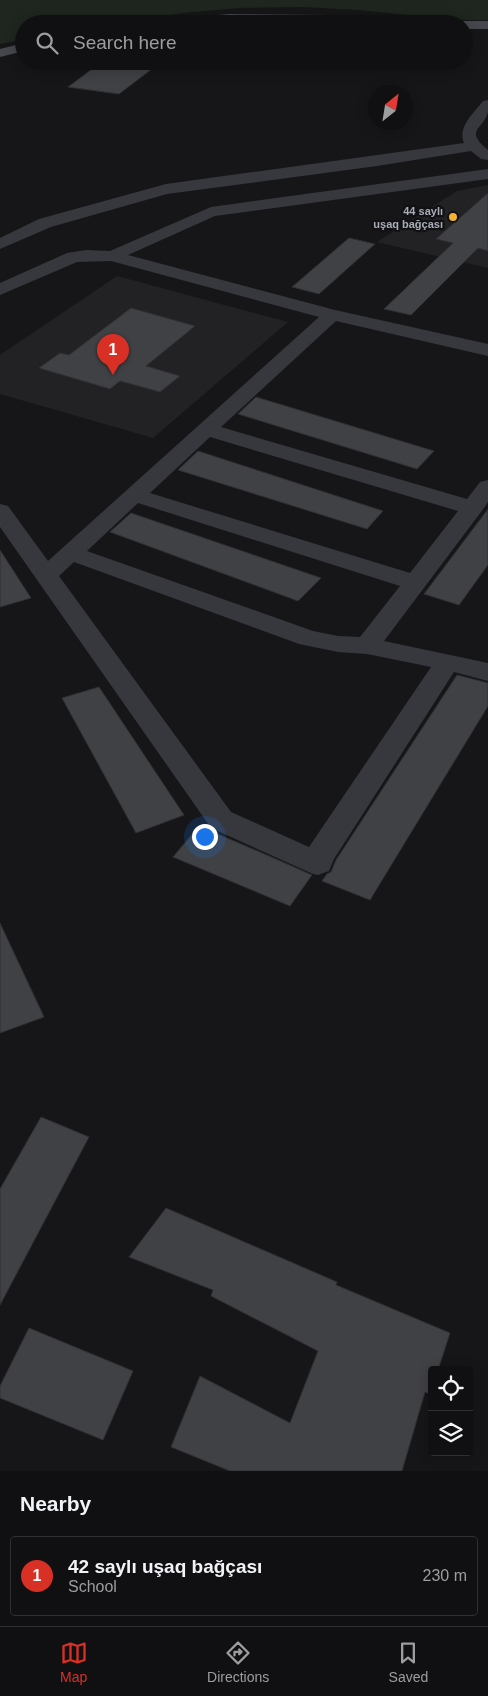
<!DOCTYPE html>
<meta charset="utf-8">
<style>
:root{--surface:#101012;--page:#19191b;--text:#f1f3f6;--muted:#9c9d9f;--line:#303032;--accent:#d93025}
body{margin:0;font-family:Arial,sans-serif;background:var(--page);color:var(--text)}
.controls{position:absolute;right:15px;bottom:15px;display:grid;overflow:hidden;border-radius:5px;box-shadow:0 2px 12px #0003}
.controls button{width:45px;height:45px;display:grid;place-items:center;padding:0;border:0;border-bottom:1px solid var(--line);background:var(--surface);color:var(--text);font:25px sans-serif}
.compass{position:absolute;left:368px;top:85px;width:45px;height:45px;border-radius:50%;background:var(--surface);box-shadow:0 2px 12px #0003;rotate:30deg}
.you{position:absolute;left:204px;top:836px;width:18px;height:18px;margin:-12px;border:4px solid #fff;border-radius:50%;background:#1a73e8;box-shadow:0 0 0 8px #1a73e833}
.badge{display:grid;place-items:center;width:32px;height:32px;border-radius:50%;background:var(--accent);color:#fff;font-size:16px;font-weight:700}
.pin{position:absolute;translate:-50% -41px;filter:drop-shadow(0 1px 2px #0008)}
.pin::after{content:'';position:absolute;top:26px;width:18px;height:15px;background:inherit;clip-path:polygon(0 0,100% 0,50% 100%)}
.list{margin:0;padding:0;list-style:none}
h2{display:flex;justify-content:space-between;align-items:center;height:65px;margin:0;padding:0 20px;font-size:21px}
h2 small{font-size:16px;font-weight:400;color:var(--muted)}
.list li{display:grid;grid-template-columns:32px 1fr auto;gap:15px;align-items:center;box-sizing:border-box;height:80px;margin:0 10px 10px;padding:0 10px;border:1px solid var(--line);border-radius:5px}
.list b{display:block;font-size:19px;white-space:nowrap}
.list p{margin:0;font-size:16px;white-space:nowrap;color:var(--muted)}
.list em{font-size:16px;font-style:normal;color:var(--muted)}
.icon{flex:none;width:28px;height:28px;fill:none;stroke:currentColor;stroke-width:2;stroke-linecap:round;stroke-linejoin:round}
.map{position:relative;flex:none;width:488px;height:1471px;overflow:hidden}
.search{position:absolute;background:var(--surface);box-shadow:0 2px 12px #0003;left:15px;right:15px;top:15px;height:55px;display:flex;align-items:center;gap:12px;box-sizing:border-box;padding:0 18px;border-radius:28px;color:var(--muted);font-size:19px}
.sheet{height:155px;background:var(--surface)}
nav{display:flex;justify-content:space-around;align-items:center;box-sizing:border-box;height:70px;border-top:1px solid var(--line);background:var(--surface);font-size:14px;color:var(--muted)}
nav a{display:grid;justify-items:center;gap:2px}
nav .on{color:var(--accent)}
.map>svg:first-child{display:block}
</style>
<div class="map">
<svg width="488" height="1471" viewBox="0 0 488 1471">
<rect width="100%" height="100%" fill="#161618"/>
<g fill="#222225">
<polygon points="488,185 488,268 377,242 457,191"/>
<polygon points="117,276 288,322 153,438 0,394 0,355"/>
</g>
<polygon fill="#1e261f" points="0,0 488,0 488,20 460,20 358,10 302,7 238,8 183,13 107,24 24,24 24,40 0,44"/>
<g fill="#404145" stroke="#303034">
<polygon points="103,61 127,61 157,65 119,94 68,87"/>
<polygon points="488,193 488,251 478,248 411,315 384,309 453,243 436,239"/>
<polygon points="349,238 375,244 319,294 292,287"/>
<polygon points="131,308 195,326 146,366 180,376 160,392 120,381 110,389 39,368 60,353 69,355"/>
<polygon points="256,397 434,451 417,469 238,414"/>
<polygon points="198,451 383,511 367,529 178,470"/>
<polygon points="488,509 488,565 459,605 424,594"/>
<polygon points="131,513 321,578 298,601 110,532"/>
<polygon points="0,550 31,598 0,607"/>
<polygon points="457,675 488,683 488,706 370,900 322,881 327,874 331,872 336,860"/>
<polygon points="99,687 184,815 136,833 62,698"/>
<polygon points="199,826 269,856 312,875 290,906 173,857"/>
<polygon points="0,923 44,1017 0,1033"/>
<polygon points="41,1117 89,1137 0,1305 0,1189"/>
<polygon points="166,1208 337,1282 336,1285 450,1333 438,1370 432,1370 432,1395 425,1392 402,1471 230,1471 171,1447 200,1376 290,1423 318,1351 211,1296 213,1290 129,1257"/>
<polygon points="29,1328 133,1371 103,1440 0,1398 0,1386"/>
</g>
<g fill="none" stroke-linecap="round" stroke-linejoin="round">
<g fill="#37383d" fill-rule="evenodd">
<path d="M488,100C488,104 488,109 488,112C484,129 463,130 488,150V160L481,159L471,151L377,166L167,194L51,227L0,249V238L39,219L166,184L464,143C457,127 474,113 483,101Z"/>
<path d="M488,169V179L215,216L128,255L335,310L488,344V356L336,321L221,427L467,499L480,482L488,480V502L484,508L384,641L488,663V681L454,672L334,859L329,871L318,875L313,874L211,828L0,527V504L8,506L48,561L319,317L111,261L77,262L0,295V283L67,253L86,250L110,251L211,207ZM210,437L458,511L410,573L150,493ZM138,503L400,586L360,637L338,636L313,631L87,551ZM74,562L299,644L338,652L367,654L431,667L309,847L231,812L59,576Z"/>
</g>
<g fill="#45474d" fill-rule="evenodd">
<polygon points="229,14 331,15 433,20 439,24 263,21 155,24 161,20"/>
<polygon points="464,21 488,21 488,29 464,29 464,24 459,24"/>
<polygon points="24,43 24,51 0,57 0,49"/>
</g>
</g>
<circle fill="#f2b134" stroke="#111113" stroke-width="2" cx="453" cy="217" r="5"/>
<g text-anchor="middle" stroke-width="4.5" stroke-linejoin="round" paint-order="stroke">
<g font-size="11" font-weight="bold" fill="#a8adb8" stroke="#111113" text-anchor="end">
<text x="443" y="215">44 saylı<tspan x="443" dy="13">uşaq bağçası</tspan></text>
</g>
</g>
</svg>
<div class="controls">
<button><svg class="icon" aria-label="locate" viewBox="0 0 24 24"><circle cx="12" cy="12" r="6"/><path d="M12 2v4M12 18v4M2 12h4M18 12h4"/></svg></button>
<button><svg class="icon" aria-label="layers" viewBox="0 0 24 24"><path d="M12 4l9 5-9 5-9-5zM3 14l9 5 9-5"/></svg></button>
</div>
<svg class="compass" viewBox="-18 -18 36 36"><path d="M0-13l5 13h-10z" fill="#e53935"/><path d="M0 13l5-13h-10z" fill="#9c9d9f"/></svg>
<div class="you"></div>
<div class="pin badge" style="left:113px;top:375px">1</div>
<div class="search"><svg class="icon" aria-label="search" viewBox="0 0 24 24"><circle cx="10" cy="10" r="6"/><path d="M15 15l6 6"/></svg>Search here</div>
</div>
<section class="sheet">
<h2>Nearby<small></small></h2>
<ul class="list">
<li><span class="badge">1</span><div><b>42 saylı uşaq bağçası</b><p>School</p></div><em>230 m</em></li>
</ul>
</section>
<nav>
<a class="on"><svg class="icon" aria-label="map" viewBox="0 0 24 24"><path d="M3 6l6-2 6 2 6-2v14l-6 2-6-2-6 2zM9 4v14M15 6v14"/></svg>Map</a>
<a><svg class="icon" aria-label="directions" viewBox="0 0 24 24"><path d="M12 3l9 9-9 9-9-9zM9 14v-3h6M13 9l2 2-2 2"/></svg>Directions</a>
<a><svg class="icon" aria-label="saved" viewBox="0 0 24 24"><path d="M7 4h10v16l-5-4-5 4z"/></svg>Saved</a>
</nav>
